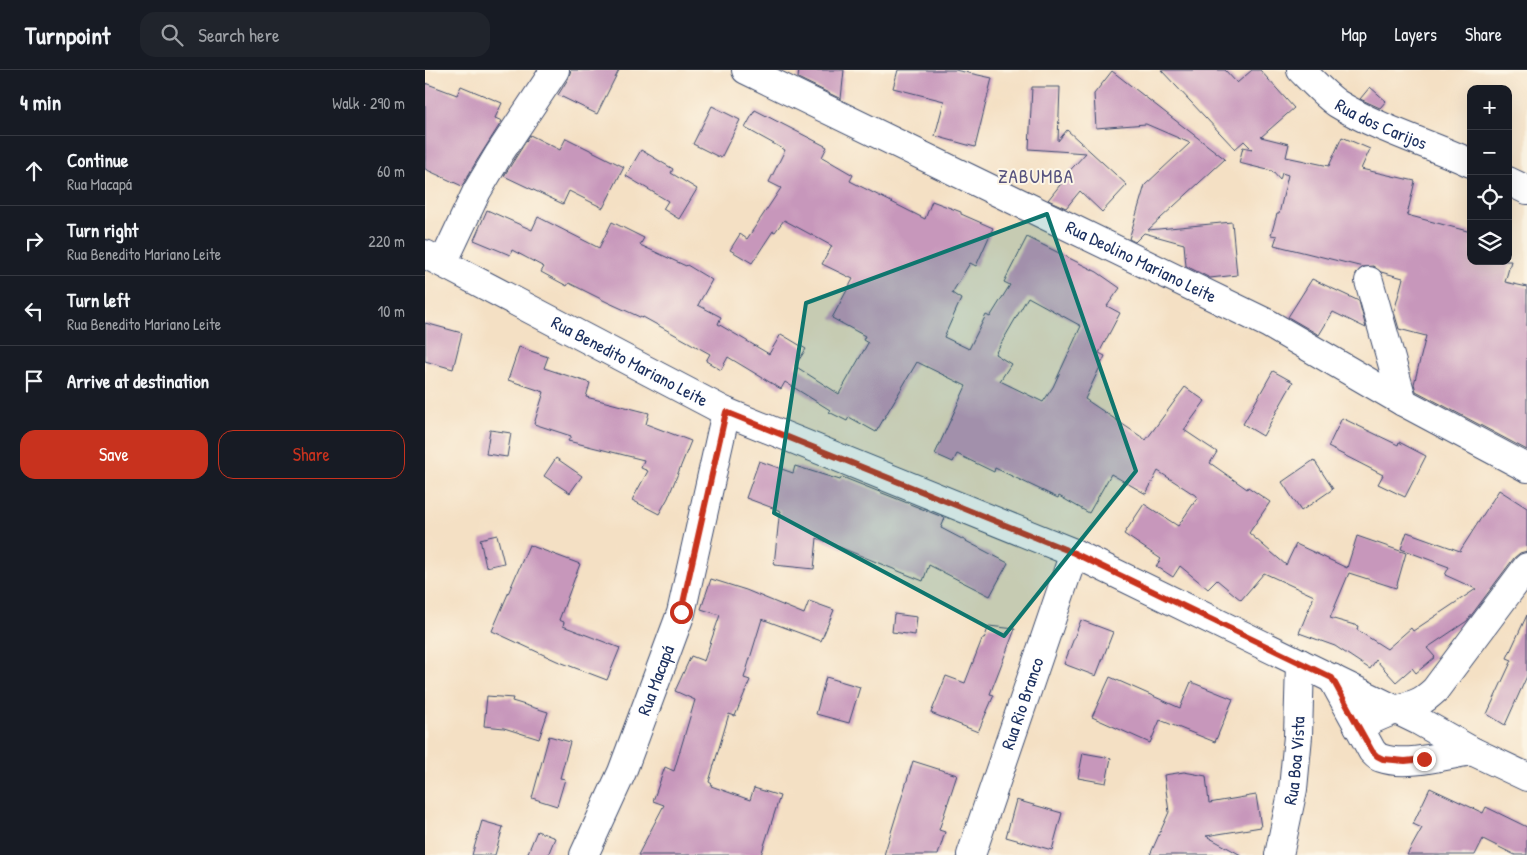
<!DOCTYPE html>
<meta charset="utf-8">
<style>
:root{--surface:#171b24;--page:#20242c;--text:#f1f3f6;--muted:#9ea1a6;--line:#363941;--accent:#c8321e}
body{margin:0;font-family:"Patrick Hand",sans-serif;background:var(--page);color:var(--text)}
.controls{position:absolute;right:15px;top:15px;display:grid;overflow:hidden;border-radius:10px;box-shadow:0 5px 20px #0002}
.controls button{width:45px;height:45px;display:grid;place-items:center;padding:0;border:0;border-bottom:1px solid var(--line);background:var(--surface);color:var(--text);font:25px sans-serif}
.stop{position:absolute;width:15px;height:15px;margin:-11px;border:4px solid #c8321e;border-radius:50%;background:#fff}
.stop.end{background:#c8321e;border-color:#fff;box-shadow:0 1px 5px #0008}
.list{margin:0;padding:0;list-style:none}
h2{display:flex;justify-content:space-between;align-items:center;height:65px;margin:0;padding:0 20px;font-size:21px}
h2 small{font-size:16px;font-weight:400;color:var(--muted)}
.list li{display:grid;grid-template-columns:32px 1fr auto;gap:15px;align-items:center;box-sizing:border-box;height:70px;padding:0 20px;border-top:1px solid var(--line)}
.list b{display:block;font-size:19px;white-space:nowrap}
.list p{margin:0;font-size:16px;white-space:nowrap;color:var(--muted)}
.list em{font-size:16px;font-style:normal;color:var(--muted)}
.actions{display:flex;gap:10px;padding:15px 20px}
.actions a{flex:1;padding:11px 0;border:1px solid var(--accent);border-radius:15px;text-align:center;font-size:18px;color:var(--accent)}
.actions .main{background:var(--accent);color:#fff}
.icon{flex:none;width:28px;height:28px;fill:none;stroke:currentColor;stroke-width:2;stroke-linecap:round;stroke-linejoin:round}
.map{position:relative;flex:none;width:1102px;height:785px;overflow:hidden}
header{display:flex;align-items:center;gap:30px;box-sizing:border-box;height:70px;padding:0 25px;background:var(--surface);border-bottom:1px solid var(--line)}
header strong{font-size:24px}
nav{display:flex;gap:28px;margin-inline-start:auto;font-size:18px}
.search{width:350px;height:45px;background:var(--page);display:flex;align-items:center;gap:12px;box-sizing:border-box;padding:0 18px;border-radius:15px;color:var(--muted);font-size:19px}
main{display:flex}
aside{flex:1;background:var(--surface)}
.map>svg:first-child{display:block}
</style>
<header>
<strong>Turnpoint</strong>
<div class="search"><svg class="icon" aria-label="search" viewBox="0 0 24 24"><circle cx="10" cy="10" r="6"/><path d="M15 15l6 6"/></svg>Search here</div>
<nav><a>Map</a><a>Layers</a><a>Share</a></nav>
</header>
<main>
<aside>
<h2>4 min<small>Walk · 290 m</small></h2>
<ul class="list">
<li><svg class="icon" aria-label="ahead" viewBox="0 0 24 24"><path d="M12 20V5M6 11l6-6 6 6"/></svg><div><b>Continue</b><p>Rua Macapá</p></div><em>60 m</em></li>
<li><svg class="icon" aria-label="right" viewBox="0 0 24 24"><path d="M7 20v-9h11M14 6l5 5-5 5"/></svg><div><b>Turn right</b><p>Rua Benedito Mariano Leite</p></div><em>220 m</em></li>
<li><svg class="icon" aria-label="left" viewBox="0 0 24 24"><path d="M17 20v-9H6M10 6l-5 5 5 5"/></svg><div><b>Turn left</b><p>Rua Benedito Mariano Leite</p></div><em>10 m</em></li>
<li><svg class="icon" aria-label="arrive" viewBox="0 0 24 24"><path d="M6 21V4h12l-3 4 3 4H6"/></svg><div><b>Arrive at destination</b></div></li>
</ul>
<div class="actions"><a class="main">Save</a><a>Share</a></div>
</aside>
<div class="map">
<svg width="1102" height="785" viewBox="0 0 1102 785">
<rect width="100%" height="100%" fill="#fcf5e5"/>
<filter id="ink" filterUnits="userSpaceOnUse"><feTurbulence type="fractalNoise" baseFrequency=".02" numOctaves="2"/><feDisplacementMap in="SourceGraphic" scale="10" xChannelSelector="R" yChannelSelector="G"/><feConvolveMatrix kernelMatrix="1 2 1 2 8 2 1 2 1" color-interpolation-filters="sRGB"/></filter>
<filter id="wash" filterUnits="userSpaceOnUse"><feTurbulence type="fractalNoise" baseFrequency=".0096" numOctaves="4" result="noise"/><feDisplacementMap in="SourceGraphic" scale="20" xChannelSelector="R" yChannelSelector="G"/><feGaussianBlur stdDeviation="1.12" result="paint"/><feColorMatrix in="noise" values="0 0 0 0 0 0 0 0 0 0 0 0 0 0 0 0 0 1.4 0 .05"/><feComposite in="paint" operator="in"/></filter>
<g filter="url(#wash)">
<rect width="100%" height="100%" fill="#f4e0c4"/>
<g id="blocks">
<g fill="#c797bb" fill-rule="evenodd">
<polygon points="146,0 194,0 172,44 133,25 143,9"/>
<polygon points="374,0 419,0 416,29 373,8"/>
<polygon points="473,0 530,0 567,8 550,77 510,66 519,31 468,18"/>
<polygon points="736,0 800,0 812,13 827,0 835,0 869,38 836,67 864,74 861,87 904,96 917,67 945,79 936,99 990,111 982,145 1046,162 1046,191 1086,191 1080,212 1102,217 1102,380 991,321 989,314 1001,266 974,259 969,242 978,208 956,202 948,196 938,197 849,175 852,166 846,165 852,144 854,144 863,105 857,103 855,110 847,101 814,93 818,77 827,79 819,71 810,79"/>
<polygon points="687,1 800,89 723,160 807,152 812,205 785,208 761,196 759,174 719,163 710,172 704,169 720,115 765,73 721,54 671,58 669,24"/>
<polygon points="0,13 32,25 36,16 77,33 70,48 77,51 51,92 37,116 0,99"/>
<polygon points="607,17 635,17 633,71 642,60 702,115 677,142 655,121 641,138 623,130 639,110 638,108 661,83 604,79"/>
<polygon points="945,17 961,31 955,38 935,29"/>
<polygon points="287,36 315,50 296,88 268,74"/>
<path d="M330,40L402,77L397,87L428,105L425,111L500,149L507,131L536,142V144L568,158L551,196L545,193L527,223L536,229L519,267L544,279L561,245L565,247L585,215L579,212L602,167L672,202L695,218L682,236L695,243L674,283L680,286L660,329L721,370L760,317L780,331L759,360L792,382L785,393L822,419L823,417L845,432L824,463L861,495L871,474L922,498L932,466L981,483L971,518L924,503L905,548L933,556L932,560L962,579L986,558L988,561L1051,519L1020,505L1024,497L976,479L982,462L1035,481L1074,420L1102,438V481L1095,483L1089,488L1042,551L1002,578L1010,587L991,603L987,598L971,612L951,590L945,599L910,576L874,563L889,526L839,503L816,530L792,510L783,519L755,496L748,507L731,496L736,489L699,464L719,434L753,456L773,427L733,401L721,424L686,404L664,443L634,426L633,428L570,398L569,402L532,384L528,392L510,384L541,316L492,292L451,362L424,347L422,351L404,342L405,340L360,312L356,319L303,287L296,300L281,291L285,284L218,247L217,248L182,232L144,213L142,216L116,202L119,197L87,180L85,185L49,170L62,140L107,160L113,147L174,178L187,152L219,168L215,175L261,196L262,195L287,210L273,235L296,247L293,254L344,284L356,264L381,279L370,296L414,324L443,273L438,270L440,266L407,248L428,209L397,194L407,176L359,150L350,162L348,161L327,193L305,180L315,164L322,169L356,118L344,112L360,80L320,58ZM603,227L656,256L628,317L618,332L575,311L586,294L570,284Z"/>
<polygon points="105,65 135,80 141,68 199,97 178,138 144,121 138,134 79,106"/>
<polygon points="216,80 248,99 246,103 272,119 254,149 238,139 243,131 201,106"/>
<polygon points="887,209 934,231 941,258 908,242 894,265 863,247"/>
<polygon points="0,253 37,263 28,299 0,291"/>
<polygon points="94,277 123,287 119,298 165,313 161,327 224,343 221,354 266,371 243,428 234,444 207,430 223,401 216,398 219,390 143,371 146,366 109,354 119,322 83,310"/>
<polygon points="848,301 868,312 838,366 818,354"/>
<polygon points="917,348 973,375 974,372 1001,386 980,427 953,414 958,405 903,377"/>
<polygon points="65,360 86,363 82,387 61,384"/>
<polygon points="131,388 157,406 145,423 119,406"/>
<polygon points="889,390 908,419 876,441 857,412"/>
<polygon points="334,391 368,403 370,396 415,410 417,407 520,448 516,458 583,493 565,526 504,495 498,511 392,468 389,499 349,495 354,448 356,441 321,428"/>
<polygon points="72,465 79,493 61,497 55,469"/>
<polygon points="104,475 155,494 134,550 139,552 138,556 195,578 182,610 132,591 67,561"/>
<polygon points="286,509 321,520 379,544 384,531 409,540 396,571 337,549 319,608 325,610 310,646 304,644 284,712 287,714 286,716 325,730 329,718 355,726 336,785 213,785 239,735 228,731 240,697 249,701 270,630 250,621 266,586 279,591 295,545 276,539"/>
<polygon points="469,544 492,547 490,565 467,562"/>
<polygon points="1102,545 1102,606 1080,655 1062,644 1087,590 1082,588"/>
<polygon points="656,550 688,562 671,606 639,594"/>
<polygon points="564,556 590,559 565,624 569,625 553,662 506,643 521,606 540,613 557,569 559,569"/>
<polygon points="401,607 435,617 424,653 391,644"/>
<polygon points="685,607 755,638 766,612 808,629 790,672 735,650 725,673 667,647"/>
<polygon points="62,626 88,628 87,631 123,642 114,669 79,658 59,656"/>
<polygon points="124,666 145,672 135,708 140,709 132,736 107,728"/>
<polygon points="658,683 686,688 681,713 653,708"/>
<polygon points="488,691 532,705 514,760 520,762 513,785 459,785"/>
<polygon points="759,702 781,706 784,733 831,725 836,757 781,766 816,785 725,785 744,742 739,705"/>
<polygon points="1005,718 1058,743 1061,737 1102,757 1102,785 1090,785 1058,769 1050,785 982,785 997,758 988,754"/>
<polygon points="591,730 637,743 627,780 581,767"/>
<polygon points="57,751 78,757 70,785 47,785"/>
<polygon points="112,761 130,768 123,785 102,785"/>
</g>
</g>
</g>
<g filter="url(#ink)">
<use href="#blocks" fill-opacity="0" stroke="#3c4a6d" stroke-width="1"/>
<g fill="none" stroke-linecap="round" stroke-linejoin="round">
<defs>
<g id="minor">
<path id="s1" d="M321,0L844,254L978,332L1102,398"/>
<path id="s2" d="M876,0C886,10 902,27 913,34C954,59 1002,73 1046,93"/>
<polyline points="1083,111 1102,120"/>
<path id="s3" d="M0,184L301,342L649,483L994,651L1047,681L1102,707"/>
<polyline points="18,193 52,121 74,84 130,0"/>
<polyline points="944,211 978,332"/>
<path d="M907,608L947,681C950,684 952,687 956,688C980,697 1022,685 1047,681"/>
<path d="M933,656C945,651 958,644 971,640C990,633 994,635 1010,620L1102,497"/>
<path id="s4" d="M159,785L197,702L256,543L301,342"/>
<path id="s5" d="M546,785L649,483"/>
<path id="s6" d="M854,785L868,719L873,666L875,593"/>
</g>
</defs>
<use href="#minor" stroke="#3c4a6d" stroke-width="30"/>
<use href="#minor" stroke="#fff" stroke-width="28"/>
</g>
</g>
<g fill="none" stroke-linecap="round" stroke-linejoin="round" filter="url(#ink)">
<polyline stroke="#c8321e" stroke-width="6" points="256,542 301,342 649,483 907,608 933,656 947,681 952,686 958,689 980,691 999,689"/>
</g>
<path fill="#0f766e" fill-opacity="0.2" stroke="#0f766e" stroke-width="4" stroke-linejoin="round" d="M622,144L711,401L579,566L349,443L381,233Z"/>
<g text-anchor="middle" stroke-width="4" stroke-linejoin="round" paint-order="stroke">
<g font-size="18" fill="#1b2f5e" stroke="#fcf5e5">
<text dy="6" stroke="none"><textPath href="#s2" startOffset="98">Rua dos Carijos</textPath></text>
<text dy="6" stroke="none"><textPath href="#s1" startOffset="439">Rua Deolino Mariano Leite</textPath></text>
<text dy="6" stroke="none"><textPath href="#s3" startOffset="231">Rua Benedito Mariano Leite</textPath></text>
<text dy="6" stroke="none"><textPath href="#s4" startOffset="189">Rua Macapá</textPath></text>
<text dy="6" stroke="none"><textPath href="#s5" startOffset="160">Rua Rio Branco</textPath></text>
<text dy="6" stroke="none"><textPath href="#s6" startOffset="96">Rua Boa Vista</textPath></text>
</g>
<g font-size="19" letter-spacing="1" fill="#57537f" stroke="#fcf5e5">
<text x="611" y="113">ZABUMBA</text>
</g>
</g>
</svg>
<div class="controls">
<button>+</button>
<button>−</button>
<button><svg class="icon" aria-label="locate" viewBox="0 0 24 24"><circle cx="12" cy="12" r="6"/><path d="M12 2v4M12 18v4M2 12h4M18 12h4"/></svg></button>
<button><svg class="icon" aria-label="layers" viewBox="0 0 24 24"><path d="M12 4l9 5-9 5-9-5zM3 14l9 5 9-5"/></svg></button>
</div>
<div class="stop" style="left:256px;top:542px"></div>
<div class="stop end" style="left:999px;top:689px"></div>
</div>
</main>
